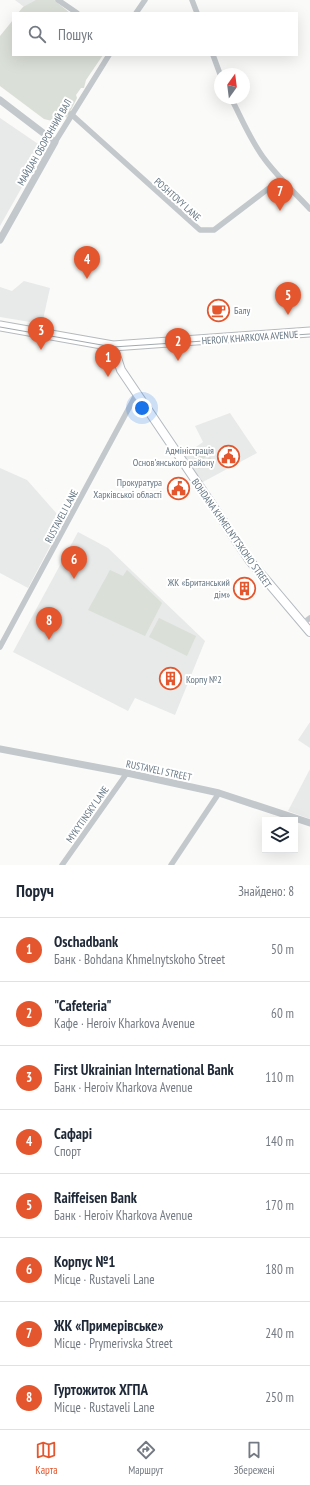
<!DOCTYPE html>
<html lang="uk">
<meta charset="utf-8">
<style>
:root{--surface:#fff;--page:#f2f2f3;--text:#1f2937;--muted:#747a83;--line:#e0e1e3;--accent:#e4572e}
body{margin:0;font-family:"PT Sans Narrow",sans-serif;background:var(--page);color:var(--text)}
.controls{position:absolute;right:12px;bottom:12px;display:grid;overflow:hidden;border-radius:0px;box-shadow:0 4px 16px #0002}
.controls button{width:36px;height:36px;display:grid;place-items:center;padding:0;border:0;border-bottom:1px solid var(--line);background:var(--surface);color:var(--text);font:20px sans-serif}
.compass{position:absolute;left:214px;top:68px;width:36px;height:36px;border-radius:50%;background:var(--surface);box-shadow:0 4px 16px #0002;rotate:14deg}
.you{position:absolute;left:142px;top:408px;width:14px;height:14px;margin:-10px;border:3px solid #fff;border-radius:50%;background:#1a73e8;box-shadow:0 0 0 6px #1a73e833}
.badge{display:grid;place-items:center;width:26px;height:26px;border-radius:50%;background:var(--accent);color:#fff;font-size:13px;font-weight:700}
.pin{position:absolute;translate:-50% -33px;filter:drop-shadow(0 1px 2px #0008)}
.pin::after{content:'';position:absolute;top:21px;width:14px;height:12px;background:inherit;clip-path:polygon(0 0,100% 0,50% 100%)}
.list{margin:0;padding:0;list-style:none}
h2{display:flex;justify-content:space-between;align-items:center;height:52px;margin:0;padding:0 16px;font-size:17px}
h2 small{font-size:13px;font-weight:400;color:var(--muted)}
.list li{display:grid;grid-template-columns:26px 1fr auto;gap:12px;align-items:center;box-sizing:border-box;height:64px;padding:0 16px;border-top:1px solid var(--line)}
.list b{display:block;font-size:15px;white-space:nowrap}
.list p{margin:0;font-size:13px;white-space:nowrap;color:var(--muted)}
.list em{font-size:13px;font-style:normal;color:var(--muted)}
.icon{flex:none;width:22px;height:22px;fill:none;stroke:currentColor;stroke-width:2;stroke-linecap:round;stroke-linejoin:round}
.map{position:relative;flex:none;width:310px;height:865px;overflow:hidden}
.search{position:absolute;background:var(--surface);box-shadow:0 4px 16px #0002;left:12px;right:12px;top:12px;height:44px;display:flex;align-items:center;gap:10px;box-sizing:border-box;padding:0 14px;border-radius:0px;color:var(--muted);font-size:15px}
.sheet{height:564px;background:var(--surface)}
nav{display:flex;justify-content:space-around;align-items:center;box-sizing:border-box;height:56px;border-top:1px solid var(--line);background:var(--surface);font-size:11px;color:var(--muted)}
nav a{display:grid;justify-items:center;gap:2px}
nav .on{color:var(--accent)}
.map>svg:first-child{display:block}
</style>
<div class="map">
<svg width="310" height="865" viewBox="0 0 310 865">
<rect width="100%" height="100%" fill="#fafaf8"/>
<g fill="#e8e9e9">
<polygon points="15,0 55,0 56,5 53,13 32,13"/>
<polygon points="0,118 44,148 0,226"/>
<polygon points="24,281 50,288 42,324 0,317 0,287 12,291"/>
<polygon points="230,413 257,453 201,483 183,456 203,442 195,426"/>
<polygon points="0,468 27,480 57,514 65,518 28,588 0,573"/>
<polygon points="78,532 108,548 205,641 175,715 135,698 128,711 13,652"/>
<polygon points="310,722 310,748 298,740"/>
<polygon points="310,769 310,819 288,811"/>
</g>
<g fill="#dadfd7">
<polygon points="36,0 54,0 70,13 18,13 23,7"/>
<polygon points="13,20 13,55 103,55 86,80 84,88 81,88 76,95 77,98 67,118 63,115 57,121 52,121 44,119 0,86 0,36"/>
<polygon points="206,451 209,455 195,464 193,461"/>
<polygon points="210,457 212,460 199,469 197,466"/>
<polygon points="110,570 123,576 127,570 162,603 145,636 88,610"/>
<polygon points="159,618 196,636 187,656 149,637"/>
</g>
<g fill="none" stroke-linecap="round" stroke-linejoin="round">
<defs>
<polyline id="secondary" points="113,346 121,370 250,561 310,632"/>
<polyline id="primary" points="0,326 113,346 310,332"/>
</defs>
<use href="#secondary" stroke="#b3babf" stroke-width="10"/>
<use href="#primary" stroke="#b5babe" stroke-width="11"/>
<g stroke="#c3c8cc" stroke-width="5.5">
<polyline points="58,0 77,13"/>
<polyline points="192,0 197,13"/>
<polyline points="136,13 145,0"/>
<polyline points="213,55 220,74"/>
<path d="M231,98C242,119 251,142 266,161C279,178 295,193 310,209"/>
<polyline points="71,114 200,230 214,230 281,179"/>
<polyline points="55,142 109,55"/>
<polyline points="302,624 310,618"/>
<polyline points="0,647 137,393"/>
<polyline points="62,865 127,773"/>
<polyline points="171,865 219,793"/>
</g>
<g stroke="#c3c8cc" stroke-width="7">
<polyline points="0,100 55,142 0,240"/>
<polyline points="0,749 127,773 219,793 310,823"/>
</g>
<use href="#secondary" stroke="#fff" stroke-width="8"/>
<use href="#primary" stroke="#fff" stroke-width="9"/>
<polyline stroke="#a2aab0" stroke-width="1" points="0,327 113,347 310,334"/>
</g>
<defs>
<symbol id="cafe-ring" viewBox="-11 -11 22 22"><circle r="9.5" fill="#fff" stroke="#e4572e" stroke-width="1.5"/><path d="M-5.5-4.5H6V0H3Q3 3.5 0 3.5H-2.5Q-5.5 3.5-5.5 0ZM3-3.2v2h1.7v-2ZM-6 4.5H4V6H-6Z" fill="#e4572e"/></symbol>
<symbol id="civic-ring" viewBox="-11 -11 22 22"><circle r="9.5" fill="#fff" stroke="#e4572e" stroke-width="1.5"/><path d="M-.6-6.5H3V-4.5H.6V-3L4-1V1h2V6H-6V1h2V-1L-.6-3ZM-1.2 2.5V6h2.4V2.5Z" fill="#e4572e"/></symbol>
<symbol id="building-ring" viewBox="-11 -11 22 22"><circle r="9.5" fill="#fff" stroke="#e4572e" stroke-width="1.5"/><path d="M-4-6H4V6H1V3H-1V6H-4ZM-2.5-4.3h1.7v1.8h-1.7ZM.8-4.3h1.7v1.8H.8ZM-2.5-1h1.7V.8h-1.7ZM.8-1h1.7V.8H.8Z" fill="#e4572e"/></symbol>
</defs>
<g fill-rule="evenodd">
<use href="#cafe-ring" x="206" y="298" width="25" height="25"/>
<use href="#civic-ring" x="216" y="444" width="25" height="25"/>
<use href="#civic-ring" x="166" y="476" width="25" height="25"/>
<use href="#building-ring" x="232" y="576" width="25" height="25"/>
<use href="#building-ring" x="158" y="666" width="25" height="25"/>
</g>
<g text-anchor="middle" stroke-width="4" stroke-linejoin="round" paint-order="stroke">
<g font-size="10" fill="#657683" stroke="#fff">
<text transform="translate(44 142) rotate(-60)" y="4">МАЙДАН ОБОРОННИЙ ВАЛ</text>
<text transform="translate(178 199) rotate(42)" y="4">POSHTOVY LANE</text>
<text transform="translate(250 337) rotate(-4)" y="4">HEROIV KHARKOVA AVENUE</text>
<text transform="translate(61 516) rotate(-62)" y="4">RUSTAVELI LANE</text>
<text transform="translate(232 533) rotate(55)" y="4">BOHDANA KHMELNYTSKOHO STREET</text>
<text transform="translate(159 770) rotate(12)" y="4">RUSTAVELI STREET</text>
<text transform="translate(87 814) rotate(-55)" y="4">MYKYTINSKY LANE</text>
</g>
<g font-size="10" fill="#657683" stroke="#fff" text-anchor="end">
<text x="234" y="314" text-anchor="start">Балу</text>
<text x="214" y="454">Адміністрація<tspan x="214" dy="12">Основ'янського району</tspan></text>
<text x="162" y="486">Прокуратура<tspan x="162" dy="12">Харківської області</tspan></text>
<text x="230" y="586">ЖК «Британський<tspan x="230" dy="12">дім»</tspan></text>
<text x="186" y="683" text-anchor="start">Корпу №2</text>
</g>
</g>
</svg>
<div class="controls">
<button><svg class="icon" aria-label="layers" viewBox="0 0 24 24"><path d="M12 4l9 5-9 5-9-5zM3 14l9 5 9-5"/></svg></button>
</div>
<svg class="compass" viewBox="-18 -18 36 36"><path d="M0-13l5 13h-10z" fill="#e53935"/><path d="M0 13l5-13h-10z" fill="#747a83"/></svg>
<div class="you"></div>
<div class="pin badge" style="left:108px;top:377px">1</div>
<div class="pin badge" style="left:178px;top:361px">2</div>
<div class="pin badge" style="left:41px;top:350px">3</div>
<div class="pin badge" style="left:87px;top:279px">4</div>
<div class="pin badge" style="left:288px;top:315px">5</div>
<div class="pin badge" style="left:74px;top:579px">6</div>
<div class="pin badge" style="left:280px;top:211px">7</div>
<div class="pin badge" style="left:49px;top:640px">8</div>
<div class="search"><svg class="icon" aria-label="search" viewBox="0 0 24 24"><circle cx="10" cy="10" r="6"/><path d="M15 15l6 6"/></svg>Пошук</div>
</div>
<section class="sheet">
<h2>Поруч<small>Знайдено: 8</small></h2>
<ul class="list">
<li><span class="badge">1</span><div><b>Oschadbank</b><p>Банк · Bohdana Khmelnytskoho Street</p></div><em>50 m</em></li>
<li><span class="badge">2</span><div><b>&quot;Cafeteria&quot;</b><p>Кафе · Heroiv Kharkova Avenue</p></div><em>60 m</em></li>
<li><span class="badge">3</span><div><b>First Ukrainian International Bank</b><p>Банк · Heroiv Kharkova Avenue</p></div><em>110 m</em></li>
<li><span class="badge">4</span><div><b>Сафарі</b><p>Спорт</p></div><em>140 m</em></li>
<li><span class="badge">5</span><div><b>Raiffeisen Bank</b><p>Банк · Heroiv Kharkova Avenue</p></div><em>170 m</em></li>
<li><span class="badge">6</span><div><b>Корпус №1</b><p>Місце · Rustaveli Lane</p></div><em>180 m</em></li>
<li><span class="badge">7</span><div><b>ЖК «Примерівське»</b><p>Місце · Prymerivska Street</p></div><em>240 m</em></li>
<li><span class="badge">8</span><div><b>Гуртожиток ХГПА</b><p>Місце · Rustaveli Lane</p></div><em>250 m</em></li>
</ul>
</section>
<nav>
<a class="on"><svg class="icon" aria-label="map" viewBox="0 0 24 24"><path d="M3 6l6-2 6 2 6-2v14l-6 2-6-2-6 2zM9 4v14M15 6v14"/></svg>Карта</a>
<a><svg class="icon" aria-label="directions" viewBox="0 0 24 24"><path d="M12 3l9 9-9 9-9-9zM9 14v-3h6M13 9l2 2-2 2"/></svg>Маршрут</a>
<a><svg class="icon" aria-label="saved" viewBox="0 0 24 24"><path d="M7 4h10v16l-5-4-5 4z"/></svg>Збережені</a>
</nav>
